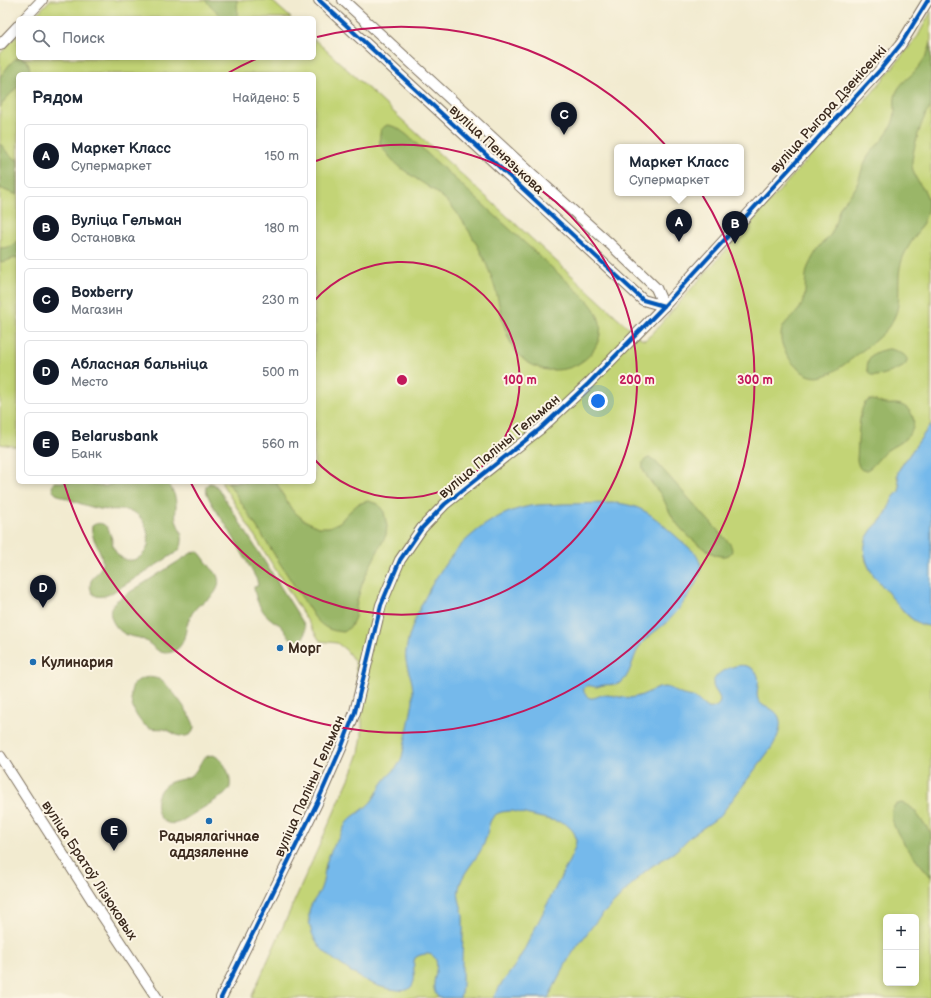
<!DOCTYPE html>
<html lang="ru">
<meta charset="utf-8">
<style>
:root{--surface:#fff;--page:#f2f2f3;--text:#1f2937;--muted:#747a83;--line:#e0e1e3;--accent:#111827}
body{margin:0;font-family:"Balsamiq Sans",sans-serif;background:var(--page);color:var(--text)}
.controls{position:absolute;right:12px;bottom:12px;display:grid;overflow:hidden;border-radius:6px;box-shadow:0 2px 6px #0003}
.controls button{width:36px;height:36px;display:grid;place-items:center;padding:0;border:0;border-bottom:1px solid var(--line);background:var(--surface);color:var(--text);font:20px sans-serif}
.you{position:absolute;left:598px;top:401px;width:14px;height:14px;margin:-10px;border:3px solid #fff;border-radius:50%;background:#1a73e8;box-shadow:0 0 0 6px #1a73e833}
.badge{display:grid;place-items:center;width:26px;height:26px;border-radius:50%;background:var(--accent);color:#fff;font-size:13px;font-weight:700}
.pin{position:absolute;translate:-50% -33px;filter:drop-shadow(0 1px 2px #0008)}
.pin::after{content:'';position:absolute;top:21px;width:14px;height:12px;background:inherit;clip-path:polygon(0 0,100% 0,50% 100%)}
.popup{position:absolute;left:614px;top:144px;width:130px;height:52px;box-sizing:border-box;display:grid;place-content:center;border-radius:6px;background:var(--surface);filter:drop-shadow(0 1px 3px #0005);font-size:13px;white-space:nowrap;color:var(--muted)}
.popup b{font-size:15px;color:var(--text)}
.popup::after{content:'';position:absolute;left:50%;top:100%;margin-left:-8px;border:8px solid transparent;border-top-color:var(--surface)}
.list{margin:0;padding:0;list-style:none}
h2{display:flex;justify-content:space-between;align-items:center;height:52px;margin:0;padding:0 16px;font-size:17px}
h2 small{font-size:13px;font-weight:400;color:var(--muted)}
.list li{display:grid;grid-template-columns:26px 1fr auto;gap:12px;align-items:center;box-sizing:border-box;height:64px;margin:0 8px 8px;padding:0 8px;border:1px solid var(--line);border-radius:6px}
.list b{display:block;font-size:15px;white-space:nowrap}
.list p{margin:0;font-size:13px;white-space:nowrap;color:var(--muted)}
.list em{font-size:13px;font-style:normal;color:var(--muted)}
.icon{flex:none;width:22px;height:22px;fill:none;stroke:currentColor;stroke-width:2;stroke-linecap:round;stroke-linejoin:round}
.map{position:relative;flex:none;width:931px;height:998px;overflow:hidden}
.search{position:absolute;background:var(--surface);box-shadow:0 2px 6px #0003;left:16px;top:16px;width:300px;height:44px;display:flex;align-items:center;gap:10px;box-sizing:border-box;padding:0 14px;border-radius:6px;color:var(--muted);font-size:15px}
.panel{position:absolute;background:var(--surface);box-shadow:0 2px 6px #0003;left:16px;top:72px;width:300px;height:412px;border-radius:6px}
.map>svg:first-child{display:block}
</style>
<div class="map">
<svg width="931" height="998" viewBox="0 0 931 998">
<rect width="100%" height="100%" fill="#fcf5e5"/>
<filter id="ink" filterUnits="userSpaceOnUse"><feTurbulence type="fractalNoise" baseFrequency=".025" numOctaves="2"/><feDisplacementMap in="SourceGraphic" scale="8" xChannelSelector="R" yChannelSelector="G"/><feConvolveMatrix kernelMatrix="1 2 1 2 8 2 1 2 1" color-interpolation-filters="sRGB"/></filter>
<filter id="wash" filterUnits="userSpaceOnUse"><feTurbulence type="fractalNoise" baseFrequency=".012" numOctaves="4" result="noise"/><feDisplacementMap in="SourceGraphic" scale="16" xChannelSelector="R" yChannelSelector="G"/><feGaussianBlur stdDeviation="0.9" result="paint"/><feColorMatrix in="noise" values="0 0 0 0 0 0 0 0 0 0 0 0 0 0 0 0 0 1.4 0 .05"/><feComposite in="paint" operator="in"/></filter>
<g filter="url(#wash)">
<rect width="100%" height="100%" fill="#f2ebd0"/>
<g fill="#c3d476" stroke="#7f7f4a" fill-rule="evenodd">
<polygon points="50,0 271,0 291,18 33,18"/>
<path d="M931,11V424L900,468L897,476L900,488L899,491L893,498L889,508L884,516L869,534L866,544L865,555L866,561L871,571L905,613C912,620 921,626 931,626V998H251L353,770L359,753L362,736V721L355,662L346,650L337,643L320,641L221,482H314V74H18V447L0,444V54L18,34V58H314V39L641,339L645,340L653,333L691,289L807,160L872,93L918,36ZM886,917H916V983H886Z"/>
</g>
<g fill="#9ab667" stroke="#6a7042">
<path d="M205,0H237C237,16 242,18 223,18Z"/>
<path d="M931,43V107C929,110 926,113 925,116C920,125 911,156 912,165C912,168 914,173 915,176C919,185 927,191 928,201C929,224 909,240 902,260C895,279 903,301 894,318C886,335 867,346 853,358C840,367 825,382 808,375C795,370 780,349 781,335C781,321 796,317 801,306C808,294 803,280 808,267C811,260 816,251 821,245C824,241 828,239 831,234C835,227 836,218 839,210C843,199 851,196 856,187C860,179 861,169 866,160C872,148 884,141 890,128C893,123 895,117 895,111C895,105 894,99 896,93C900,83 909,78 915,71C923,62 928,54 931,43Z"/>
<path d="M19,58C28,58 30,65 30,73L29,74H18V86L4,101L0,108V77L10,64L15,59Z"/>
<path d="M387,125C396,126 400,130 407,135L585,298C592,305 598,313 600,323C603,341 591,358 576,365C569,369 560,370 552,370C544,371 534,366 527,362C503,346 502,309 494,285C487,261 474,238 460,217C454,209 448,201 440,195C422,181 399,171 385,151C384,149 381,146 380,144C379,138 380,134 381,129Z"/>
<path d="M0,143C5,150 10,157 18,160V195L9,192L0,188Z"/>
<path d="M18,240V257L6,261L0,262V248C8,248 14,246 18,240Z"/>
<path d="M889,349C896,350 913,356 905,365C902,369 881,376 876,376C864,376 866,361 872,355C877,351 883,350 889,349Z"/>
<path d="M871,400C876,400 880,403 885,404C890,405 896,403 901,405C915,410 918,427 907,437C901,443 893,446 886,451C881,455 872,469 866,470C860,472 858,465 857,460C858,448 858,411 865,403C866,402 869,400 871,400Z"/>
<path d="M649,458L654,460L730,544C735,553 729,557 720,556C715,555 710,552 706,550C694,542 682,531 674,520C669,512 666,503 661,495C656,487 631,463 649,458Z"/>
<path d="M54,482H88L99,486H106L115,482H167C172,488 176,496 176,505C176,510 175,515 176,520C178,527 183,533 182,541C182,546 180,549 177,552L110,594C103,597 94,599 91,590C90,587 90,584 91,581C95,573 104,569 102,559C100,547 90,538 92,526C100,520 108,525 110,534C112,537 112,542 113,546C115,554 124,562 133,560C138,559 142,556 145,552C150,545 149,536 146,528C144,522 140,515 133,512C123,508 111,511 100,509C85,506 70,500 56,494C52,491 51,487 54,482Z"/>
<path d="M228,482H276L283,495L292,510L304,520L318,527H329L340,522L348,513L358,504L368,501L378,504L384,512L387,526L386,535L369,568L362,584L357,601L355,617L351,626L344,632C330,631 324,628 315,618Z"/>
<path d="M210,483L214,484L218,488L304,624C307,632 304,644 294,640C288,638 285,630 281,626C278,623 274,622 271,619C261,612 255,599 254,587L258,586L257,580C247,562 237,543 226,525C220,516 208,500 206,490C205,486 206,486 208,484Z"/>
<path d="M197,551C203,555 204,560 209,565C210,568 213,569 215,572C222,581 218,591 210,598C207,600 204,601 202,603C197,606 193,611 190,617C184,628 187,645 174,651C158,658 154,644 142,639C138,637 134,637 130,636C119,633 108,620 111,608C112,606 114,603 116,601L193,552Z"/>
<path d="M149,677C154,678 159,678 163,682C171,688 194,718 194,727C194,737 181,738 175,734C171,732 168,730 164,729C158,728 151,730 146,726C134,718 125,694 135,683C139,679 144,678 149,677Z"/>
<path d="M213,755C224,759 232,776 230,787C229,790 227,792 224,795L180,822C157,831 150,800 163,787C172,778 185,782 194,773C201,766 200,756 213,755Z"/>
<path d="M901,803L908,805L914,810L931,833V877C920,863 887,829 892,810C892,810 895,805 895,805Z"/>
</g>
<g fill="#75b9eb" stroke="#587284">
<path d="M931,424V626C914,626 904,611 893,599C887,592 881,584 875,577C866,565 860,548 869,534C872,528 879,523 883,518C888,512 889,505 893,498C894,496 897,494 899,491C901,486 898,482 898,477C897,473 898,471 900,468Z"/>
<path d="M615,503C641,505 651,514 670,531C678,538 686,545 694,552C697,556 700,561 701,566C702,580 678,612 667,622C659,629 649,635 642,643C633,654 632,672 623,681C618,686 612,684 605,685C602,685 600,686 597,687C593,687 588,684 585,687C582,690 585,695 588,697C592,700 598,696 602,695C613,694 624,700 635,697C646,695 653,688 664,687C672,687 676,693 683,695C687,696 691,696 695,698C701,701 706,712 715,707C718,706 719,704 720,701C720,694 713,690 713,684C714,671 737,663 747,666C750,667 753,669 755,671C765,681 749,697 764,706C767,708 771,708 774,711C786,720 778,737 772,747L720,816L713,821L691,836L679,848L673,853L652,866L642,874L610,907L597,920L576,948L568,960L548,998H493L500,986L516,964L524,950L571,857C578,842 579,833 564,823L512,811C486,811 491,825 484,844C478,859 461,873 459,889C457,898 462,906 463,915C464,932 462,948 462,964C462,975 463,988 460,998H439C435,994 433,989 434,984C434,975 443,955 427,954C423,954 419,955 415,958C411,967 418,979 411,987C408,991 402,991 397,990C375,988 358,977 340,964C333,959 325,953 319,946C312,937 308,924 309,912C310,903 318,897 321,888C324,881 324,872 326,864C329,852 336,843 342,832C344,828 345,824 348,821C353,815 361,812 367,806C374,800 377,792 382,784C389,773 397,771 402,757L413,702C413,695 413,689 412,683C410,672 404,663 406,651C407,642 410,633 413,625C425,593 446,556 473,534C489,520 509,510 530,506C541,504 552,505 563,504C581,504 598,503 615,503Z"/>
</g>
</g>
<g filter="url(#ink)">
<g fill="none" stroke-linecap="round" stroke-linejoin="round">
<defs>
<g id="minor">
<polyline points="319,0 643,300 664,306"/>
<polyline points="343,0 533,175 610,244 656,288 664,306"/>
<polyline points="25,18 42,0"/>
<polyline points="0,45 18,26"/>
<polyline points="0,756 94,903 157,998"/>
<polyline points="221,998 317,803 342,746 355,712 381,605 400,560 422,528 445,504 540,429 588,384 664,306 880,70 901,44 928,0"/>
</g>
</defs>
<use href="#minor" stroke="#7b6e5c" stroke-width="12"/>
<use href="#minor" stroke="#fff" stroke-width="10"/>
<defs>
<g id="cycleway">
<polyline points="319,0 643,300 664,306"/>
<polyline points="221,998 317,803 342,746 355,712 381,605 400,560 422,528 445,504 540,429 588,384 664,306 880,70 901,44 928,0"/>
</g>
</defs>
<use href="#cycleway" stroke="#fcf5e5" stroke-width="6"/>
<use href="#cycleway" stroke="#0057b8" stroke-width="4"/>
</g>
</g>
<g fill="none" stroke="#c2185b" stroke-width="2">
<path d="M314 301A118 118 0 1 1 314 459"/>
<path d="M316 161A235 235 0 1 1 191 483"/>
<path d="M228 73A353 353 0 0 1 256 59M317 37A353 353 0 1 1 64 483"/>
</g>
<g fill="#1f6fb2" stroke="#fcf5e5" stroke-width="1.5">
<circle cx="280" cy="648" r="4"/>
<circle cx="33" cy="662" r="4"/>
<circle cx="209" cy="821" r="4"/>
</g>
<g text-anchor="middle" stroke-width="4" stroke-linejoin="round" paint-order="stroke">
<g font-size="14" fill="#3b2a1e" stroke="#fcf5e5">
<text transform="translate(828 109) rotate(-48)" y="5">вуліца Рыгора Дзенісенкі</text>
<text transform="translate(497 149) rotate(43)" y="5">вуліца Пенязькова</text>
<text transform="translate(499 446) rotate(-40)" y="5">вуліца Паліны Гельман</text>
<text transform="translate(309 786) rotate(-66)" y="5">вуліца Паліны Гельман</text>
<text transform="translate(90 870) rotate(57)" y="5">вуліца Братоў Лізюковых</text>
</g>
<g font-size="14" font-weight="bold" fill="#3b2a1e" stroke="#fcf5e5" text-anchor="start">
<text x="288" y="653">Морг</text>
<text x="41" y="667">Кулинария</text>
<text x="209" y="841" text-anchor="middle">Радыялагічнае<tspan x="209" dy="16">аддзяленне</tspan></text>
</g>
</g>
<circle cx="402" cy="380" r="6" fill="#c2185b" stroke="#fcf5e5" stroke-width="2"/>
<g font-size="12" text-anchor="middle" font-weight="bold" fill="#c2185b" stroke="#fcf5e5" stroke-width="4" stroke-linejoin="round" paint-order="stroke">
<text x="520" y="384">100 m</text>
<text x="637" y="384">200 m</text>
<text x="755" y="384">300 m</text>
</g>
</svg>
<div class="controls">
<button>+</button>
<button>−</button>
</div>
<div class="you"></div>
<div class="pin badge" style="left:679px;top:242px">A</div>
<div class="popup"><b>Маркет Класс</b>Супермаркет</div>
<div class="pin badge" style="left:735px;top:244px">B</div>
<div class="pin badge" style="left:564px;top:135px">C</div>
<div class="pin badge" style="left:43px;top:608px">D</div>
<div class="pin badge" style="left:114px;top:851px">E</div>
<div class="search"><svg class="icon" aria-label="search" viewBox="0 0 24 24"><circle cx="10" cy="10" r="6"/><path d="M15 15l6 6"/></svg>Поиск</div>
<section class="panel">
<h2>Рядом<small>Найдено: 5</small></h2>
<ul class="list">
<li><span class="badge">A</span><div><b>Маркет Класс</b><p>Супермаркет</p></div><em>150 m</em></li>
<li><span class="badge">B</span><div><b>Вуліца Гельман</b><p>Остановка</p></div><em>180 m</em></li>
<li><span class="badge">C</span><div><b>Boxberry</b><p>Магазин</p></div><em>230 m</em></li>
<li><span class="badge">D</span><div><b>Абласная бальніца</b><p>Место</p></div><em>500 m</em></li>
<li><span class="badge">E</span><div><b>Belarusbank</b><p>Банк</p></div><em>560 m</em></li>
</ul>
</section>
</div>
